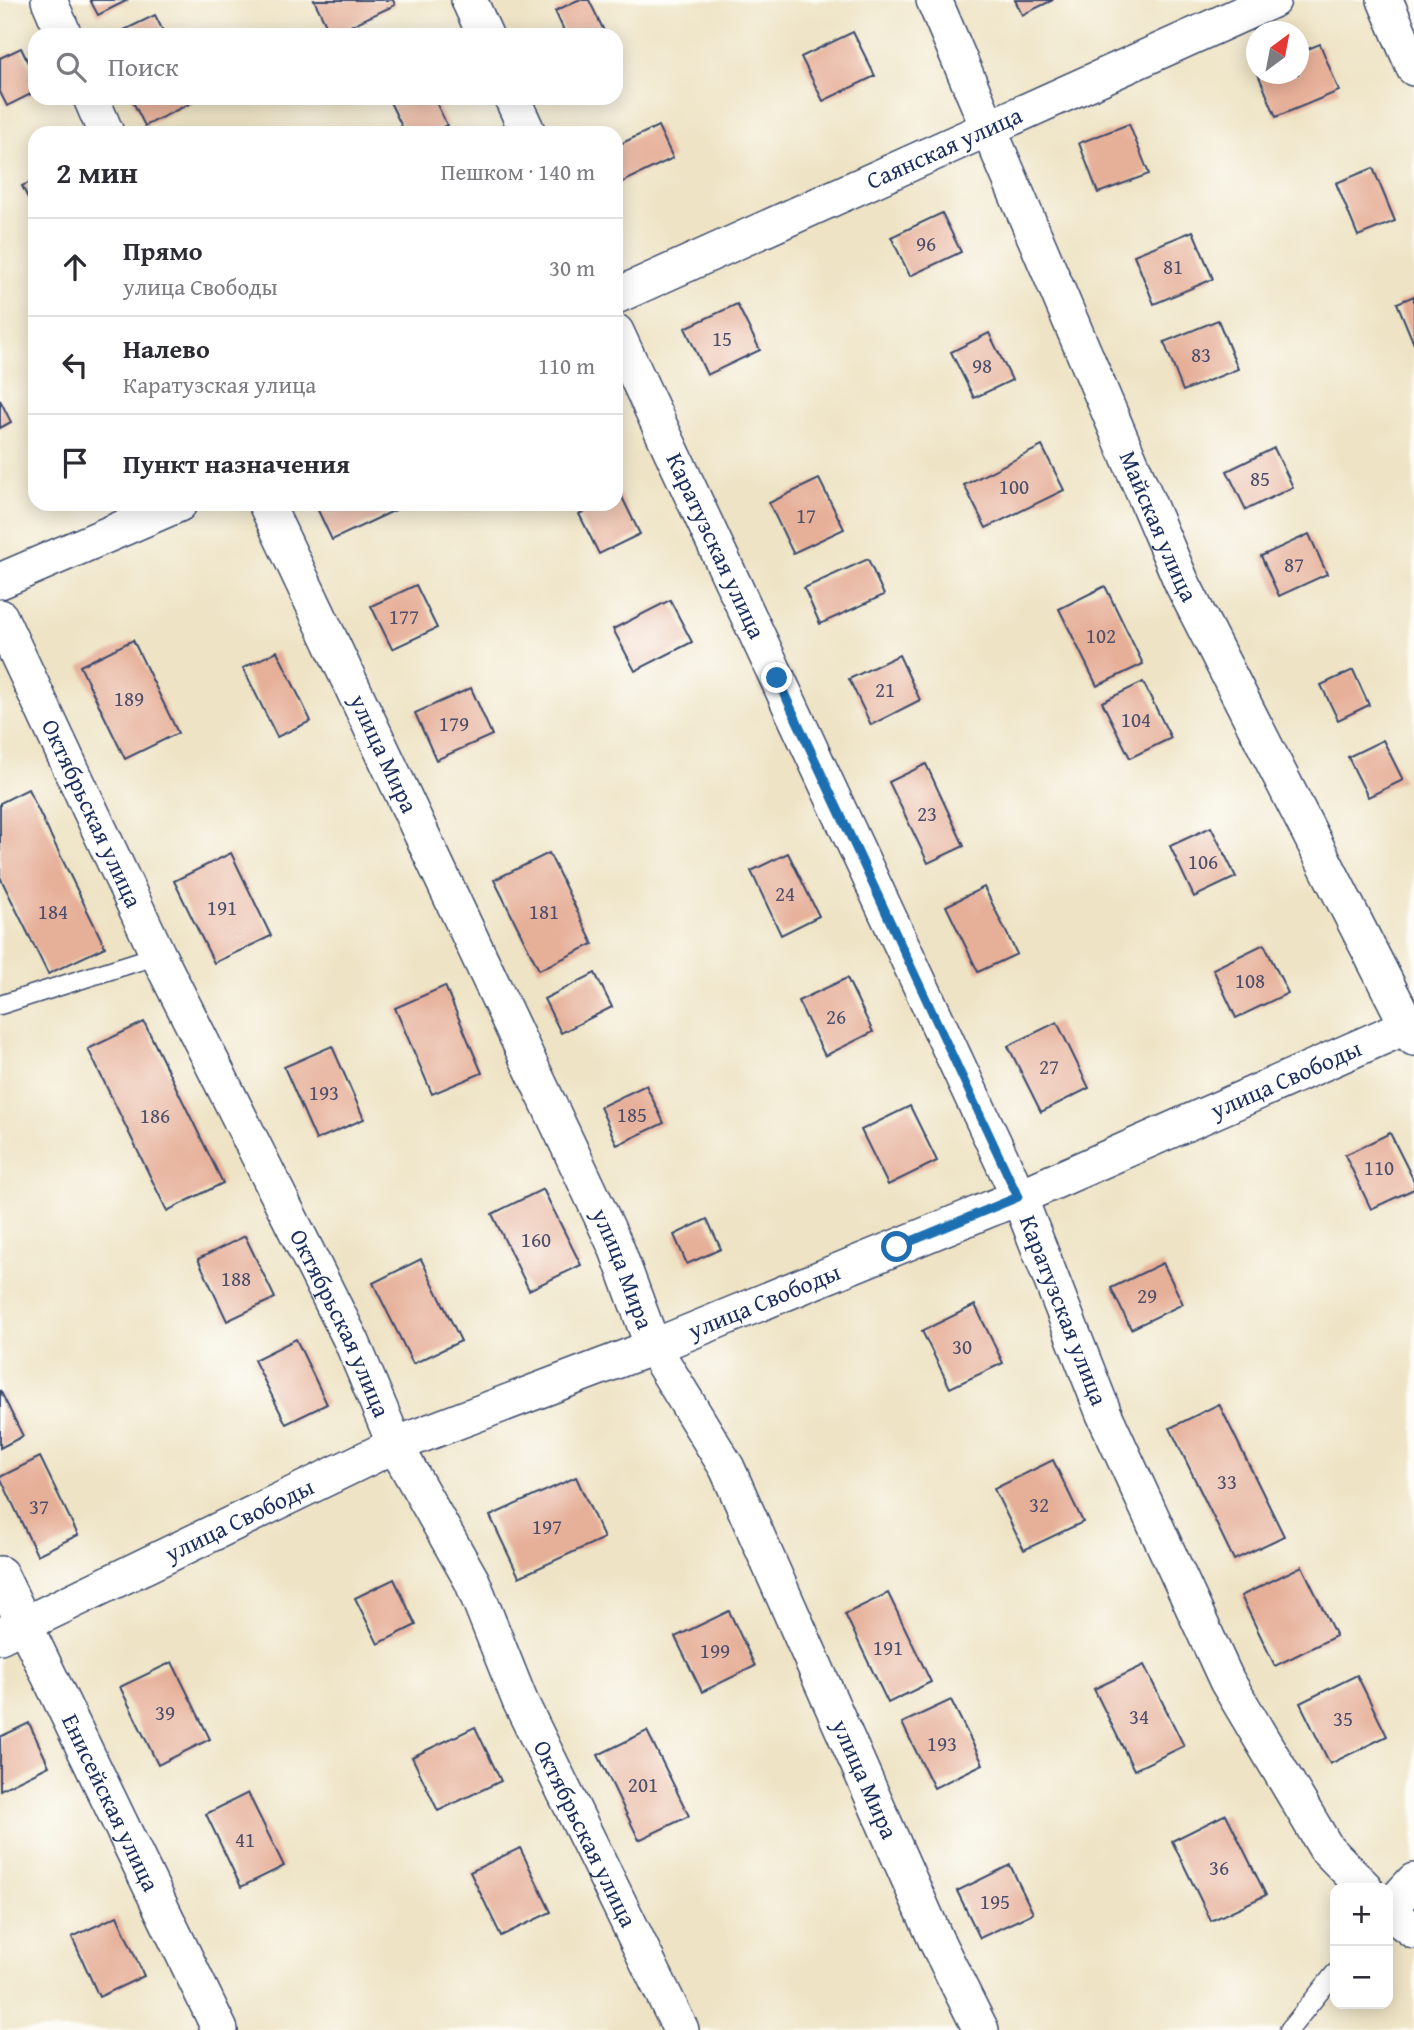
<!DOCTYPE html>
<html lang="ru">
<meta charset="utf-8">
<style>
:root{--surface:#fff;--page:#f2f2f3;--text:#2b2b33;--muted:#7c7c81;--line:#e1e1e2}
body{margin:0;font-family:"Gentium Book Plus",serif;background:var(--page);color:var(--text)}
.controls{position:absolute;right:21px;bottom:21px;display:grid;overflow:hidden;border-radius:14px;box-shadow:0 4px 18px #0003}
.controls button{width:63px;height:63px;display:grid;place-items:center;padding:0;border:0;border-bottom:2px solid var(--line);background:var(--surface);color:var(--text);font:35px sans-serif}
.compass{position:absolute;left:1246px;top:21px;width:63px;height:63px;border-radius:50%;background:var(--surface);box-shadow:0 4px 18px #0003;rotate:32deg}
.stop{position:absolute;width:21px;height:21px;margin:-16px;border:5px solid #1f6fb2;border-radius:50%;background:#fff}
.stop.end{background:#1f6fb2;border-color:#fff;box-shadow:0 2px 7px #0008}
.list{margin:0;padding:0;list-style:none}
h2{display:flex;justify-content:space-between;align-items:center;height:91px;margin:0;padding:0 28px;font-size:30px}
h2 small{font-size:23px;font-weight:400;color:var(--muted)}
.list li{display:grid;grid-template-columns:46px 1fr auto;gap:21px;align-items:center;box-sizing:border-box;height:98px;padding:0 28px;border-top:2px solid var(--line)}
.list b{display:block;font-size:26px;white-space:nowrap}
.list p{margin:0;font-size:23px;white-space:nowrap;color:var(--muted)}
.list em{font-size:23px;font-style:normal;color:var(--muted)}
.icon{flex:none;width:38px;height:38px;fill:none;stroke:currentColor;stroke-width:2;stroke-linecap:round;stroke-linejoin:round}
.map{position:relative;flex:none;width:1414px;height:2030px;overflow:hidden}
.search{position:absolute;background:var(--surface);box-shadow:0 4px 18px #0003;left:28px;top:28px;width:595px;height:77px;display:flex;align-items:center;gap:18px;box-sizing:border-box;padding:0 24px;border-radius:21px;color:var(--muted);font-size:26px}
.panel{position:absolute;background:var(--surface);box-shadow:0 4px 18px #0003;left:28px;top:126px;width:595px;height:385px;border-radius:21px}
.map>svg:first-child{display:block}
</style>
<div class="map">
<svg width="1414" height="2030" viewBox="0 0 1414 2030">
<rect width="100%" height="100%" fill="#fdfcf7"/>
<filter id="ink" filterUnits="userSpaceOnUse"><feTurbulence type="fractalNoise" baseFrequency=".0143" numOctaves="2"/><feDisplacementMap in="SourceGraphic" scale="14" xChannelSelector="R" yChannelSelector="G"/><feConvolveMatrix kernelMatrix="1 2 1 2 8 2 1 2 1" color-interpolation-filters="sRGB"/></filter>
<filter id="wash" filterUnits="userSpaceOnUse"><feTurbulence type="fractalNoise" baseFrequency=".00686" numOctaves="4" result="noise"/><feDisplacementMap in="SourceGraphic" scale="28" xChannelSelector="R" yChannelSelector="G"/><feGaussianBlur stdDeviation="1.57" result="paint"/><feColorMatrix in="noise" values="0 0 0 0 0 0 0 0 0 0 0 0 0 0 0 0 0 1.4 0 .05"/><feComposite in="paint" operator="in"/></filter>
<g filter="url(#wash)">
<rect width="100%" height="100%" fill="#eee3c4"/>
<g id="blocks">
<g fill="#e6af98">
<polygon points="90,0 128,0 98,15"/>
<polygon points="314,0 393,0 395,5 331,35"/>
<polygon points="578,0 589,0 606,35 566,35 555,11"/>
<polygon points="1015,0 1053,0 1022,15"/>
<polygon points="155,15 165,35 114,35"/>
<polygon points="853,32 875,76 823,101 801,57"/>
<polygon points="1320,44 1339,91 1276,117 1258,74 1298,74 1298,53"/>
<polygon points="21,48 35,77 35,92 7,106 0,92 0,58"/>
<polygon points="131,98 196,98 197,100 145,126"/>
<polygon points="388,98 434,98 447,125 431,133 405,133"/>
<polygon points="1129,124 1149,174 1098,193 1079,143"/>
<polygon points="658,126 673,158 619,184 616,177 616,146"/>
<polygon points="1373,168 1395,221 1358,236 1336,183"/>
<polygon points="35,180 35,212 22,186"/>
<polygon points="942,213 961,252 910,276 891,237"/>
<polygon points="1193,231 1213,279 1154,304 1134,255"/>
<polygon points="1414,296 1414,344 1397,303"/>
<polygon points="737,304 760,350 707,375 685,328"/>
<polygon points="1218,320 1238,369 1183,391 1164,342"/>
<polygon points="989,333 1012,380 974,398 951,352"/>
<polygon points="0,400 11,422 0,428"/>
<polygon points="1042,446 1064,490 986,528 964,485"/>
<polygon points="1274,448 1293,487 1246,510 1227,471"/>
<polygon points="819,479 844,529 793,553 769,503"/>
<polygon points="620,493 640,534 599,554 579,514 599,504 616,504 616,496"/>
<polygon points="315,504 408,504 332,540"/>
<polygon points="1309,534 1327,574 1279,596 1261,556"/>
<polygon points="868,559 884,595 820,624 804,588"/>
<polygon points="416,585 437,628 392,649 371,606"/>
<polygon points="1105,586 1143,664 1097,686 1059,609"/>
<polygon points="670,600 692,642 635,671 613,629"/>
<polygon points="133,640 178,733 125,759 80,666"/>
<polygon points="277,651 311,721 277,737 243,668"/>
<polygon points="899,655 920,700 871,725 849,679"/>
<polygon points="1353,670 1369,705 1338,720 1321,685"/>
<polygon points="1143,682 1171,738 1130,758 1102,702"/>
<polygon points="471,688 492,735 436,760 415,713"/>
<polygon points="1383,740 1403,780 1368,797 1348,757"/>
<polygon points="926,764 964,846 928,863 889,782"/>
<polygon points="28,789 105,947 48,974 0,877 0,803"/>
<polygon points="1211,827 1236,877 1194,897 1170,846"/>
<polygon points="231,853 271,936 214,963 174,881"/>
<polygon points="549,853 593,944 539,970 494,880"/>
<polygon points="788,853 819,916 781,935 751,871"/>
<polygon points="984,887 1017,954 978,972 946,906"/>
<polygon points="1264,944 1288,993 1236,1018 1213,969"/>
<polygon points="595,973 612,1007 561,1033 544,999"/>
<polygon points="847,978 873,1032 825,1056 798,1001"/>
<polygon points="445,986 482,1073 432,1094 395,1008"/>
<polygon points="144,1022 223,1183 167,1211 88,1049"/>
<polygon points="1057,1022 1089,1088 1041,1112 1008,1046"/>
<polygon points="332,1046 364,1119 316,1140 284,1067"/>
<polygon points="646,1085 664,1123 617,1145 600,1107"/>
<polygon points="910,1106 937,1161 888,1185 861,1130"/>
<polygon points="1390,1133 1414,1181 1414,1189 1371,1209 1345,1155"/>
<polygon points="543,1189 581,1265 529,1290 492,1214"/>
<polygon points="707,1219 721,1249 687,1264 674,1235"/>
<polygon points="245,1236 275,1298 227,1321 198,1259"/>
<polygon points="421,1259 461,1341 413,1364 373,1283"/>
<polygon points="1163,1263 1183,1304 1131,1329 1111,1288"/>
<polygon points="975,1305 1003,1363 950,1388 922,1331"/>
<polygon points="296,1339 327,1404 286,1424 254,1360"/>
<polygon points="0,1390 23,1436 0,1448"/>
<polygon points="1219,1404 1284,1536 1234,1560 1170,1428"/>
<polygon points="40,1457 78,1535 37,1555 0,1477"/>
<polygon points="1053,1460 1083,1522 1024,1550 994,1489"/>
<polygon points="576,1477 604,1538 519,1577 490,1516"/>
<polygon points="1302,1566 1336,1636 1275,1666 1241,1596"/>
<polygon points="394,1579 416,1625 378,1644 355,1598"/>
<polygon points="888,1593 931,1682 888,1703 845,1614"/>
<polygon points="729,1611 755,1666 702,1692 675,1637"/>
<polygon points="172,1662 210,1739 158,1765 120,1687"/>
<polygon points="1144,1665 1184,1746 1134,1770 1094,1689"/>
<polygon points="1357,1675 1387,1736 1330,1764 1300,1703"/>
<polygon points="951,1700 983,1764 934,1788 902,1723"/>
<polygon points="29,1723 49,1766 0,1790 0,1737"/>
<polygon points="475,1727 501,1781 438,1811 412,1757"/>
<polygon points="647,1731 689,1816 639,1840 598,1755"/>
<polygon points="248,1793 284,1866 241,1887 206,1814"/>
<polygon points="1226,1814 1266,1895 1211,1921 1172,1841"/>
<polygon points="520,1848 551,1912 501,1936 470,1872"/>
<polygon points="1010,1865 1033,1913 980,1938 957,1891"/>
<polygon points="117,1916 144,1976 99,1997 72,1937"/>
</g>
</g>
</g>
<g filter="url(#ink)">
<use href="#blocks" fill-opacity="0" stroke="#3b4a6d" stroke-width="2"/>
<g fill="none" stroke-linecap="round" stroke-linejoin="round">
<defs>
<g id="lane">
<polyline points="0,1005 158,955"/>
<polyline points="1289,2030 1335,1973"/>
</g>
<g id="street">
<polyline points="49,0 64,35"/>
<polyline points="469,0 485,35"/>
<path id="s1" d="M934,0L1182,583L1414,1038"/>
<polyline points="1385,0 1414,68"/>
<polyline points="91,98 106,133"/>
<polyline points="512,98 528,133"/>
<path id="s2" d="M616,296L1273,0"/>
<path id="s3" d="M616,332L1019,1197L1104,1414L1227,1681L1326,1848L1365,1888"/>
<path id="s4" d="M266,504L616,1247L653,1347L727,1468L936,1940L981,2030"/>
<polyline points="0,581 179,504"/>
<path id="s5" d="M0,617L158,955L352,1342L395,1445L472,1581L520,1701L681,2030"/>
<path id="s6" d="M0,1574L220,2030"/>
<path id="s7" d="M0,1636L395,1445L653,1347L1019,1197L1414,1023"/>
<polyline points="1388,1909 1414,1881"/>
<polyline points="1388,1911 1414,1931"/>
</g>
</defs>
<use href="#lane" stroke="#3b4a6d" stroke-width="21"/>
<use href="#street" stroke="#3b4a6d" stroke-width="38"/>
<use href="#lane" stroke="#fff" stroke-width="18"/>
<use href="#street" stroke="#fff" stroke-width="35"/>
</g>
</g>
<g fill="none" stroke-linecap="round" stroke-linejoin="round" filter="url(#ink)">
<polyline stroke="#1f6fb2" stroke-width="9" points="777,678 1018,1197 897,1247"/>
</g>
<g text-anchor="middle" stroke-width="5" stroke-linejoin="round" paint-order="stroke">
<g font-size="21" fill="#4e4f6c">
<text x="926" y="251">96</text>
<text x="1173" y="274">81</text>
<text x="722" y="346">15</text>
<text x="1201" y="362">83</text>
<text x="982" y="373">98</text>
<text x="1260" y="486">85</text>
<text x="1014" y="494">100</text>
<text x="806" y="523">17</text>
<text x="1294" y="572">87</text>
<text x="404" y="624">177</text>
<text x="1101" y="643">102</text>
<text x="885" y="697">21</text>
<text x="129" y="706">189</text>
<text x="1136" y="727">104</text>
<text x="454" y="731">179</text>
<text x="927" y="821">23</text>
<text x="1203" y="869">106</text>
<text x="785" y="901">24</text>
<text x="222" y="915">191</text>
<text x="53" y="919">184</text>
<text x="544" y="919">181</text>
<text x="1250" y="988">108</text>
<text x="836" y="1024">26</text>
<text x="1049" y="1074">27</text>
<text x="324" y="1100">193</text>
<text x="632" y="1122">185</text>
<text x="155" y="1123">186</text>
<text x="1379" y="1175">110</text>
<text x="536" y="1247">160</text>
<text x="236" y="1286">188</text>
<text x="1147" y="1303">29</text>
<text x="962" y="1354">30</text>
<text x="1227" y="1489">33</text>
<text x="1039" y="1512">32</text>
<text x="39" y="1514">37</text>
<text x="547" y="1534">197</text>
<text x="888" y="1655">191</text>
<text x="715" y="1658">199</text>
<text x="165" y="1720">39</text>
<text x="1139" y="1724">34</text>
<text x="1343" y="1726">35</text>
<text x="942" y="1751">193</text>
<text x="643" y="1792">201</text>
<text x="245" y="1847">41</text>
<text x="1219" y="1875">36</text>
<text x="995" y="1909">195</text>
</g>
<g font-size="24" fill="#1b2f5e" stroke="#fdfcf7">
<text dy="8" stroke="none"><textPath href="#s2" startOffset="360">Саянская улица</textPath></text>
<text dy="8" stroke="none"><textPath href="#s1" startOffset="572">Майская улица</textPath></text>
<text dy="8" stroke="none"><textPath href="#s3" startOffset="236">Каратузская улица</textPath></text>
<text dy="8" stroke="none"><textPath href="#s4" startOffset="276">улица Мира</textPath></text>
<text dy="8" stroke="none"><textPath href="#s5" startOffset="217">Октябрьская улица</textPath></text>
<text dy="8" stroke="none"><textPath href="#s7" startOffset="1402">улица Свободы</textPath></text>
<text dy="8" stroke="none"><textPath href="#s4" startOffset="844">улица Мира</textPath></text>
<text dy="8" stroke="none"><textPath href="#s7" startOffset="835">улица Свободы</textPath></text>
<text dy="8" stroke="none"><textPath href="#s3" startOffset="1076">Каратузская улица</textPath></text>
<text dy="8" stroke="none"><textPath href="#s5" startOffset="784">Октябрьская улица</textPath></text>
<text dy="8" stroke="none"><textPath href="#s7" startOffset="266">улица Свободы</textPath></text>
<text dy="8" stroke="none"><textPath href="#s4" startOffset="1410">улица Мира</textPath></text>
<text dy="8" stroke="none"><textPath href="#s6" startOffset="254">Енисейская улица</textPath></text>
<text dy="8" stroke="none"><textPath href="#s5" startOffset="1351">Октябрьская улица</textPath></text>
</g>
</g>
</svg>
<div class="controls">
<button>+</button>
<button>−</button>
</div>
<svg class="compass" viewBox="-18 -18 36 36"><path d="M0-13l5 13h-10z" fill="#e53935"/><path d="M0 13l5-13h-10z" fill="#7c7c81"/></svg>
<div class="stop" style="left:897px;top:1247px"></div>
<div class="stop end" style="left:777px;top:678px"></div>
<div class="search"><svg class="icon" aria-label="search" viewBox="0 0 24 24"><circle cx="10" cy="10" r="6"/><path d="M15 15l6 6"/></svg>Поиск</div>
<section class="panel">
<h2>2 мин<small>Пешком · 140 m</small></h2>
<ul class="list">
<li><svg class="icon" aria-label="ahead" viewBox="0 0 24 24"><path d="M12 20V5M6 11l6-6 6 6"/></svg><div><b>Прямо</b><p>улица Свободы</p></div><em>30 m</em></li>
<li><svg class="icon" aria-label="left" viewBox="0 0 24 24"><path d="M17 20v-9H6M10 6l-5 5 5 5"/></svg><div><b>Налево</b><p>Каратузская улица</p></div><em>110 m</em></li>
<li><svg class="icon" aria-label="arrive" viewBox="0 0 24 24"><path d="M6 21V4h12l-3 4 3 4H6"/></svg><div><b>Пункт назначения</b></div></li>
</ul>
</section>
</div>
